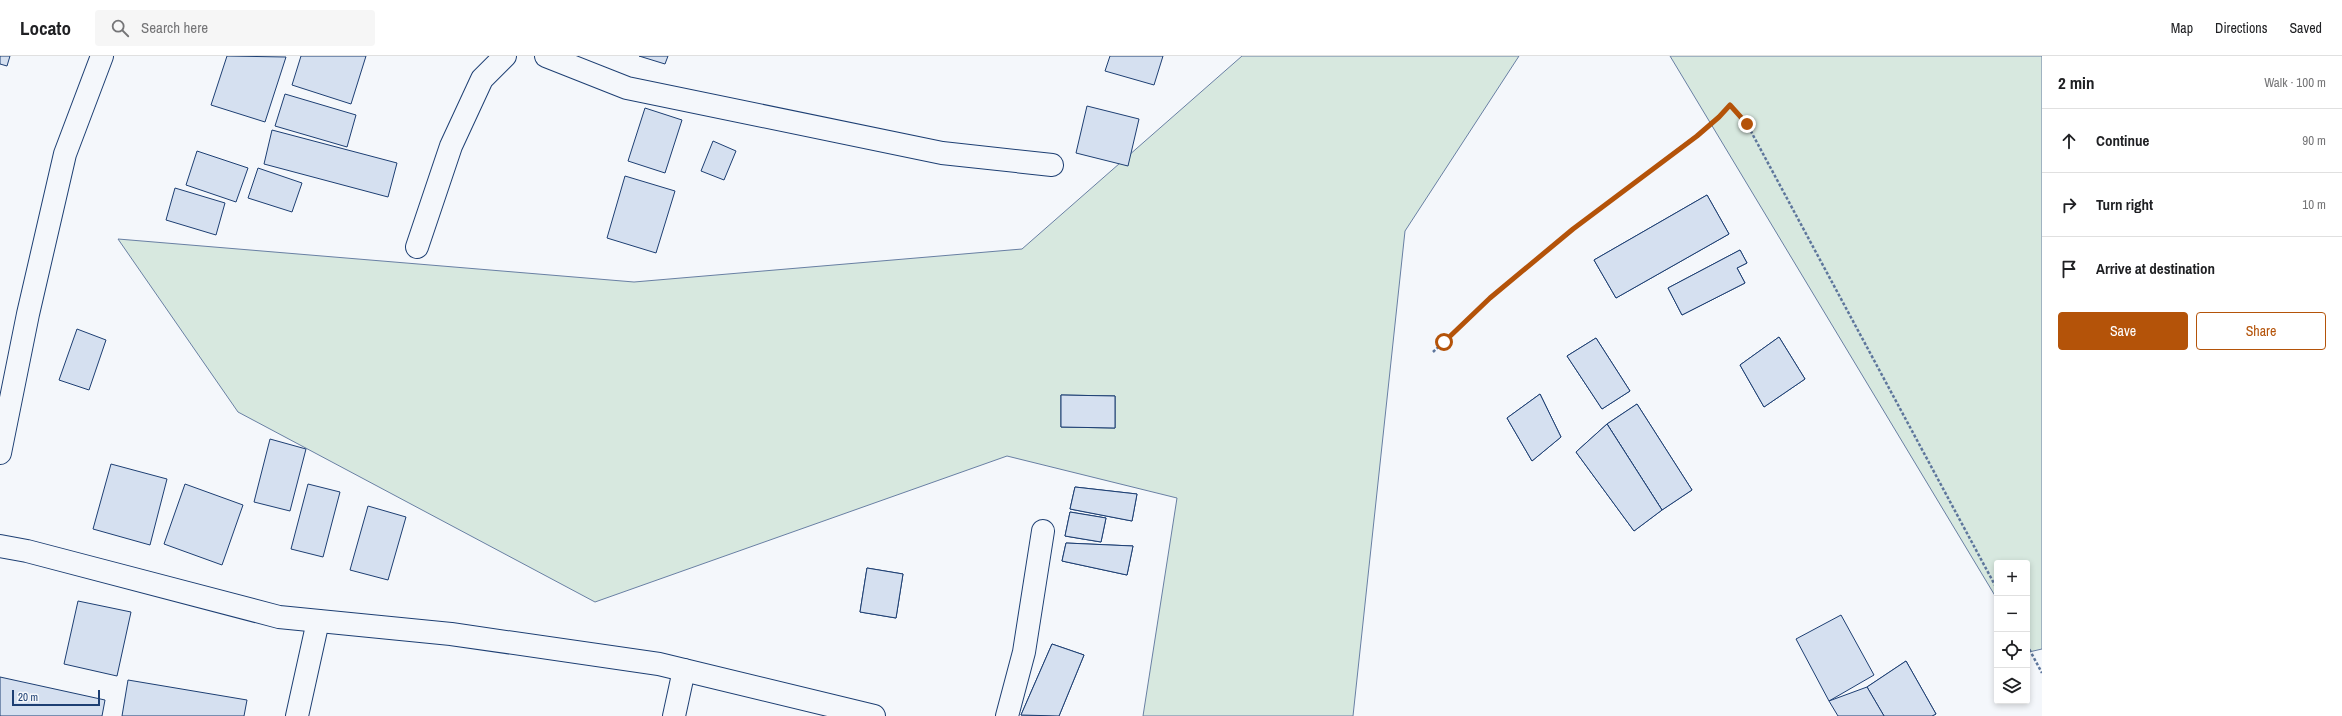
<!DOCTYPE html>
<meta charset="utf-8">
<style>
:root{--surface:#fff;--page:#f6f6f6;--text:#202124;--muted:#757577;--line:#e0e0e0;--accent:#b45309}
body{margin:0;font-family:"Archivo Narrow",sans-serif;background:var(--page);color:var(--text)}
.controls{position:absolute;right:12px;bottom:12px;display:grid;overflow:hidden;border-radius:4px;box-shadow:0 2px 6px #0003}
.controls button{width:36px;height:36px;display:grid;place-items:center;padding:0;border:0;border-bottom:1px solid var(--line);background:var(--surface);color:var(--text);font:20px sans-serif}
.scale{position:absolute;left:12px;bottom:10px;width:88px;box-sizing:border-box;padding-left:4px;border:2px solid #1d3f73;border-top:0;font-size:11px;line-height:14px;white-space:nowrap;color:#1d3f73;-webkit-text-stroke:3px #f4f7fb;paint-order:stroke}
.stop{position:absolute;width:12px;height:12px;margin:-9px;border:3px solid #b45309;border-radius:50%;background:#fff}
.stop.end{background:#b45309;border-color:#fff;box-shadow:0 1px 4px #0008}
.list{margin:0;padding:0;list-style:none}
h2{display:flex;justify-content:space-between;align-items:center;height:52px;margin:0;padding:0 16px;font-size:17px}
h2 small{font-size:13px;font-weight:400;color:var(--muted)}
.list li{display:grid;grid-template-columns:26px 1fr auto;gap:12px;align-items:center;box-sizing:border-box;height:64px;padding:0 16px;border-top:1px solid var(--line)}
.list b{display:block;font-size:15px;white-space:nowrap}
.list em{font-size:13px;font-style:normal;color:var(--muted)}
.actions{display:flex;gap:8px;padding:12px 16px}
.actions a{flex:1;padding:9px 0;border:1px solid var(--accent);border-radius:4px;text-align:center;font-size:14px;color:var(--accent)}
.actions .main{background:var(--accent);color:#fff}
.icon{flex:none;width:22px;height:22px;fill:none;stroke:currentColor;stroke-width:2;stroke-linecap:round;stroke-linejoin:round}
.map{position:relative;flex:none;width:2042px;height:660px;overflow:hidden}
header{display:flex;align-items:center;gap:24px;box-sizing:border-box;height:56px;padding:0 20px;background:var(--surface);border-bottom:1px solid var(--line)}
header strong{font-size:19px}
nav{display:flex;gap:22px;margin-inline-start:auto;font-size:14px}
.search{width:280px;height:36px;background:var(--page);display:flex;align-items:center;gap:10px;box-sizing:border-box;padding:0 14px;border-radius:4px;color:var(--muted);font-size:15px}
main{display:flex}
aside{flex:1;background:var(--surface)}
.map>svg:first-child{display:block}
</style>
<header>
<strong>Locato</strong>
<div class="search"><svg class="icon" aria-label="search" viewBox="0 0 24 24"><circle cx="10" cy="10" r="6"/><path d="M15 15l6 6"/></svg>Search here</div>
<nav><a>Map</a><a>Directions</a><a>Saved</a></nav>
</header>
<main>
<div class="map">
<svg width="2042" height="660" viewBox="0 0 2042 660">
<rect width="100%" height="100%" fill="#f4f7fb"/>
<g fill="#d7e8df" stroke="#687fa3">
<polygon points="1242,0 1519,0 1405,175 1353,660 1143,660 1177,442 1007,400 595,546 238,356 118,183 634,226 1022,193"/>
<polygon points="1670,0 2042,0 2042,593 2029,596 2027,593 2027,507 1997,507 1997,543"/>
</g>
<g fill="#d5e0f0" stroke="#1d3f73">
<polygon points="0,0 10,0 7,10 0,8"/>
<polygon points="227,0 286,1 265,66 211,49"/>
<polygon points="301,0 366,0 351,48 292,29"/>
<polygon points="639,0 668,0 665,8"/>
<polygon points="1110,0 1163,0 1154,29 1105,15"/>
<polygon points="285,38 356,59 347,91 275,70"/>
<polygon points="1087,50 1139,63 1128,110 1076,97"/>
<polygon points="645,52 682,64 665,117 628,105"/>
<polygon points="272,74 397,107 388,141 264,108"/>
<polygon points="713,85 736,95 724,124 701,115"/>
<polygon points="197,95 248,112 236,146 186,129"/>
<polygon points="258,112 302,127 292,156 248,142"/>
<polygon points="625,120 675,135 656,197 607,182"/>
<polygon points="175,132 225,147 216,179 166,164"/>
<polygon points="1707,139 1729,178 1616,242 1594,204"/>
<polygon points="1707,139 1729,178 1616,242 1594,204"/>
<polygon points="1740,194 1747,207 1737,212 1745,227 1682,259 1668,232"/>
<polygon points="1740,194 1747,207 1737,212 1745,227 1682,259 1668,232"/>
<polygon points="77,273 106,284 89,334 59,324"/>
<polygon points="1779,281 1805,323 1764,351 1740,309"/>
<polygon points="1779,281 1805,323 1764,351 1740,309"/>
<polygon points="1596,282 1630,335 1602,353 1567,300"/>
<polygon points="1596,282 1630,335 1602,353 1567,300"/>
<polygon points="1540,338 1561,381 1532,405 1507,362"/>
<polygon points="1540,338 1561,381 1532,405 1507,362"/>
<polygon points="1061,339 1115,340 1115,372 1061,371"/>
<polygon points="1061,339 1115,340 1115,372 1061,371"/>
<polygon points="1637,348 1692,434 1662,454 1607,368"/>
<polygon points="1637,348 1692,434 1662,454 1607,368"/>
<polygon points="1607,368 1662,454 1634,475 1576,396"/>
<polygon points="1607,368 1662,454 1634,475 1576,396"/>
<polygon points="270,383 306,393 290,455 254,446"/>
<polygon points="111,408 167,423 150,489 93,473"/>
<polygon points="185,428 243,449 222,509 164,488"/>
<polygon points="308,428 340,436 323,501 291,493"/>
<polygon points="1075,431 1137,438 1132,465 1070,453"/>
<polygon points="1075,431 1137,438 1132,465 1070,453"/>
<polygon points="368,450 406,461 388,524 350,514"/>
<polygon points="1070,456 1106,462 1101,486 1065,480"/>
<polygon points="1070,456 1106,462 1101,486 1065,480"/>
<polygon points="1066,487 1133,490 1127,519 1062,505"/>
<polygon points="1066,487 1133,490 1127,519 1062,505"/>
<polygon points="867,512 903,518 896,562 860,556"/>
<polygon points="867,512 903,518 896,562 860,556"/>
<polygon points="78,545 131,556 117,620 64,608"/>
<polygon points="1841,559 1874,619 1829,645 1796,583"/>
<polygon points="1052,588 1084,599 1059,660 1021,659"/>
<polygon points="1052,588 1084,599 1059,660 1021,659"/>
<polygon points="1906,605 1936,658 1932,660 1884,660 1867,631"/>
<polygon points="1906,605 1936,658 1932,660 1884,660 1867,631"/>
<polygon points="0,621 105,644 102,660 0,660"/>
<polygon points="128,624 247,644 244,660 122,660"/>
<polygon points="1867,631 1884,660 1838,660 1829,645"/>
</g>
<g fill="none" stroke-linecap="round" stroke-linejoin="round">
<defs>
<g id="minor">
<polyline points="546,0 627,32 942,97 1052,109"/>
<polyline points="417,191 451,90 482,23 505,0"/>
<polyline points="0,397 28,258 65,98 102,0"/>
<polyline points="0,490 27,495 279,561 451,578 659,608 874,660"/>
<polyline points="297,660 318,565"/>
<polyline points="674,660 684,614"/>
<polyline points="1007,660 1024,596 1043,475"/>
</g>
</defs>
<use href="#minor" stroke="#1d3f73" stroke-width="24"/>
<g stroke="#5e769c" stroke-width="2.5" stroke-dasharray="3 2" stroke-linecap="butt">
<polyline points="1433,296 1490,242 1573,173 1697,79 1719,61 1730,49 1747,68 1997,533"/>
<polyline points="2027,589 2042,617"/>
</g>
<use href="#minor" stroke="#f4f7fb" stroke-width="22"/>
</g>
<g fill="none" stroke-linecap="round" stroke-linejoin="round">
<polyline stroke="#b45309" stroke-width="5" points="1444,286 1490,242 1573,173 1697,80 1719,61 1730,49 1747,68"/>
</g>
</svg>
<div class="controls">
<button>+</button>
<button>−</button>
<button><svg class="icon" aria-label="locate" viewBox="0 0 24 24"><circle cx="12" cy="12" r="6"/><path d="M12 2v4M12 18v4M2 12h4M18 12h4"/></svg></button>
<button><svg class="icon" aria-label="layers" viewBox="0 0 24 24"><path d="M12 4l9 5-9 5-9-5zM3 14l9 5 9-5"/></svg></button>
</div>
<div class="scale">20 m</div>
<div class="stop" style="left:1444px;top:286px"></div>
<div class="stop end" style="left:1747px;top:68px"></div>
</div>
<aside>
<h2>2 min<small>Walk · 100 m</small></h2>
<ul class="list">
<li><svg class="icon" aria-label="ahead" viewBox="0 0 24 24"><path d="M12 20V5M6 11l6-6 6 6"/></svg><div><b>Continue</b></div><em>90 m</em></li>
<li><svg class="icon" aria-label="right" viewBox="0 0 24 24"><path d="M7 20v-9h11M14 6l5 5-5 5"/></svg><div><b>Turn right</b></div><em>10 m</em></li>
<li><svg class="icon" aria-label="arrive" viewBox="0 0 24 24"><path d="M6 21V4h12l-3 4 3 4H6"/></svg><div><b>Arrive at destination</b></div></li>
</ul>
<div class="actions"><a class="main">Save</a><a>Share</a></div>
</aside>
</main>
